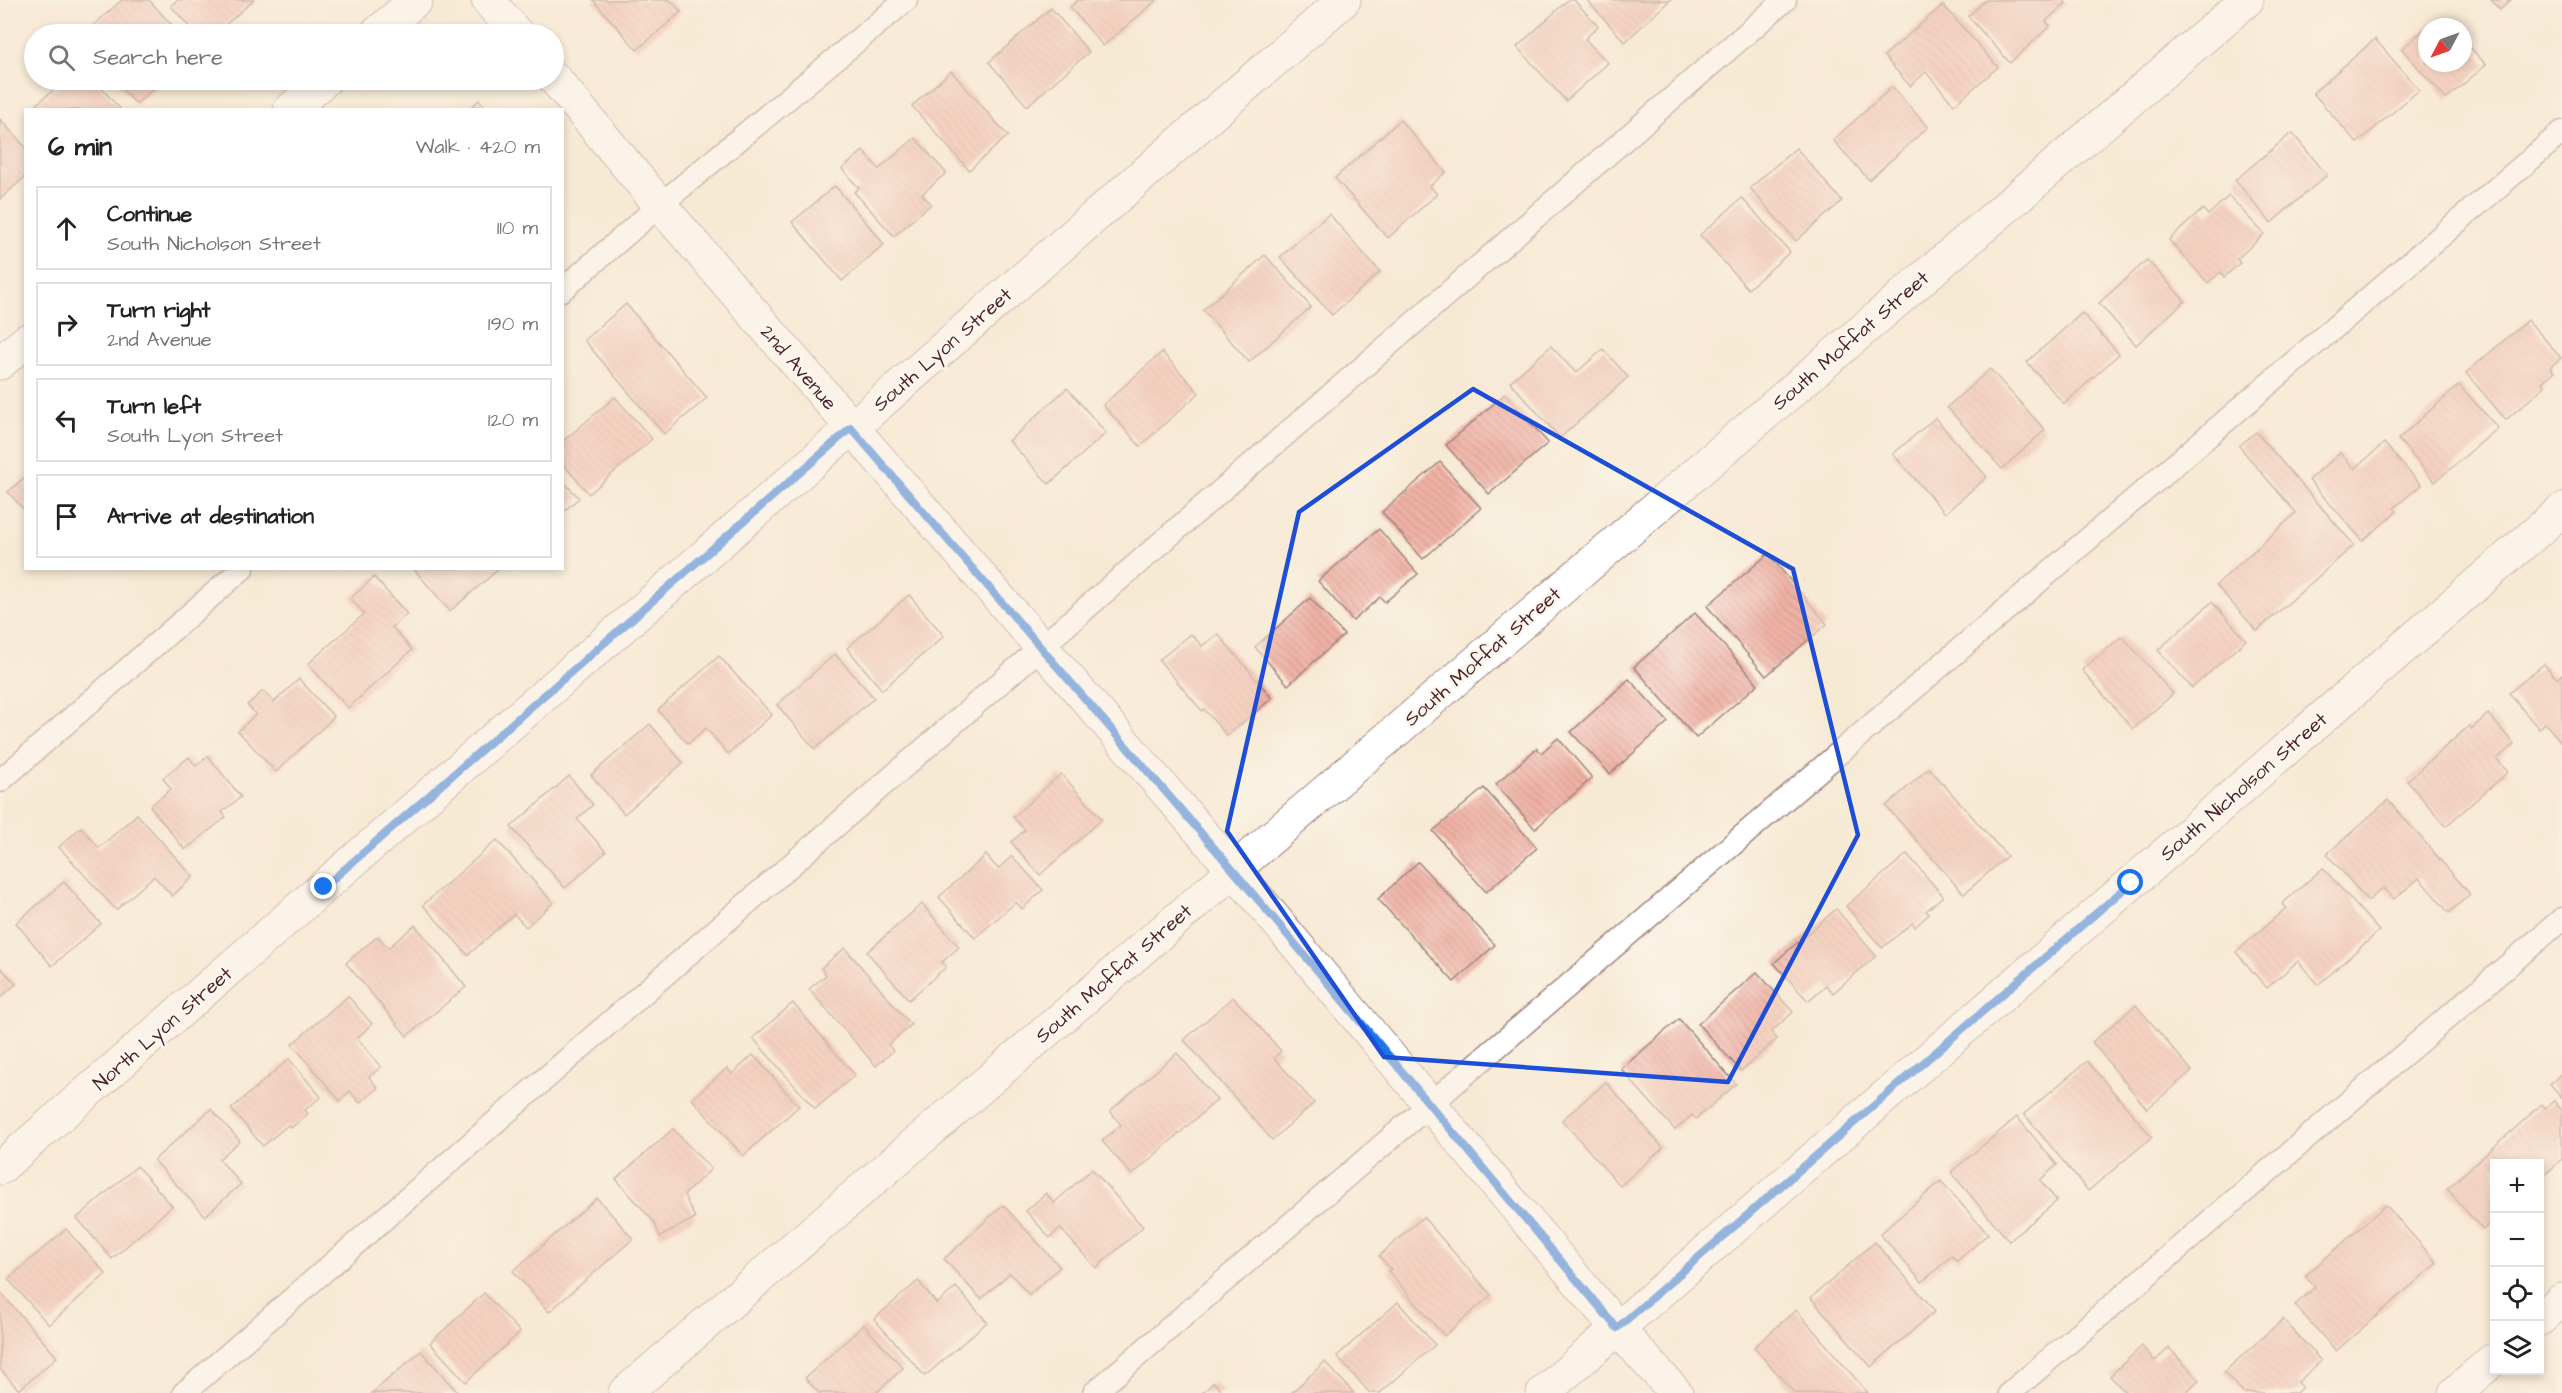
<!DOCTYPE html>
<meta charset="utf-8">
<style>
:root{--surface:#fff;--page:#f6f6f6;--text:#222;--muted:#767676;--line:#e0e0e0}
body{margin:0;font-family:"Architects Daughter",sans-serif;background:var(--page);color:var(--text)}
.controls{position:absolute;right:18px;bottom:18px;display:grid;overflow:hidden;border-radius:0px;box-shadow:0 3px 9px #0003}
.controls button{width:54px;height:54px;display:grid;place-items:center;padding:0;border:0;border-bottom:2px solid var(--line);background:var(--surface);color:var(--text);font:30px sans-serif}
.compass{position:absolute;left:2418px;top:18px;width:54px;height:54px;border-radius:50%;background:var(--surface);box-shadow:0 3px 9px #0003;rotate:229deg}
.stop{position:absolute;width:18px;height:18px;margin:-14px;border:4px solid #1a73e8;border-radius:50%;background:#fff}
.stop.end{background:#1a73e8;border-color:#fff;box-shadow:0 2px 6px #0008}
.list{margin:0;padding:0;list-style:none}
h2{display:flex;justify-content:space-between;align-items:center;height:78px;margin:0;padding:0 24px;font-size:26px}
h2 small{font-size:20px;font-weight:400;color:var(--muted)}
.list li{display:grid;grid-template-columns:39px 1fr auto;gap:18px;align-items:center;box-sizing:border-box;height:84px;margin:0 12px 12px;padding:0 12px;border:2px solid var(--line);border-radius:0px}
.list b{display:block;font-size:22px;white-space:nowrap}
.list p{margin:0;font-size:20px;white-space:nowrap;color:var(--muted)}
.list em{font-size:20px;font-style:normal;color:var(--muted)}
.icon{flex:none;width:33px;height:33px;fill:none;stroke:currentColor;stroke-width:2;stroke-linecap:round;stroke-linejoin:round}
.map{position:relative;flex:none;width:2562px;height:1393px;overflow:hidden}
.search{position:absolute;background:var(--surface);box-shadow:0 3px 9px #0003;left:24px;top:24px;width:540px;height:66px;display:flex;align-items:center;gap:15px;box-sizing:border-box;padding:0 21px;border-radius:33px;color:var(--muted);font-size:22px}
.panel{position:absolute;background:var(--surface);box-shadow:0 3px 9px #0003;left:24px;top:108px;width:540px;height:462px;border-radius:0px}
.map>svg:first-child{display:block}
</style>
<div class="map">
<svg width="2562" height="1393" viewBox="0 0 2562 1393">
<defs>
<pattern id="building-back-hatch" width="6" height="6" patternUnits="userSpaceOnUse" patternTransform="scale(1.5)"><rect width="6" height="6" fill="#f0b2a6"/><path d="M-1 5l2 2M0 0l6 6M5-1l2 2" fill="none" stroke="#cf998f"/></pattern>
</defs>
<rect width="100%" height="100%" fill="#fbf7ec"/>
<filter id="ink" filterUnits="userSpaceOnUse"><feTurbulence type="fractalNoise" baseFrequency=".0167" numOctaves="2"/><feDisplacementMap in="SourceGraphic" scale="12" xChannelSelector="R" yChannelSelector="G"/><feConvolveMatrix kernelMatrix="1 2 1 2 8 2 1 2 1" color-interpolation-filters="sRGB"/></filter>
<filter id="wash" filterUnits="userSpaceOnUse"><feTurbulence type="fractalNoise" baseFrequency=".008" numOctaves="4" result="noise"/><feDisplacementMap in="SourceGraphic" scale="24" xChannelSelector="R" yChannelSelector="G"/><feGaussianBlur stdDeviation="1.35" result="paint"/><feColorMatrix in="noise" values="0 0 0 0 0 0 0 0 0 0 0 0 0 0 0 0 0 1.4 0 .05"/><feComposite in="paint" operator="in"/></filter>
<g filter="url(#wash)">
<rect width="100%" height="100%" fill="#f7ead5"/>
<g id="blocks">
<g fill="url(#building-back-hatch)">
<polygon points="122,0 149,0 180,34 94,34 89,29"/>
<polygon points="177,0 254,0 215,34 196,34 171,6"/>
<polygon points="593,0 670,0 681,12 637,50"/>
<polygon points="1078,0 1157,0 1103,46 1070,7"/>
<polygon points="1568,0 1574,0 1598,26 1585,39 1608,63 1566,101 1517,47"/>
<polygon points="1587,0 1670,0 1625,42"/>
<polygon points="1986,0 2063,0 2066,3 2046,21 2050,26 2010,63 1968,16"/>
<polygon points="2491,0 2511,0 2500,10"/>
<polygon points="1943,5 1998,67 1954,105 1926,72 1910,86 1884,56"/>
<polygon points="1051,8 1089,52 1027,106 989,62"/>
<polygon points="2431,23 2435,27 2427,27 2427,63 2463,63 2463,39 2486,65 2446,99 2402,49"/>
<polygon points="2375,39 2419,90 2357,143 2313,93"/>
<polygon points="951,71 1008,136 969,170 912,106"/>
<polygon points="65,80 94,80 121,110 30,110"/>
<polygon points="114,80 164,80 136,104"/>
<polygon points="1892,87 1928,127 1869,180 1833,140"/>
<polygon points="479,100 488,110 468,110"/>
<polygon points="0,119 26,148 26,176 0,199"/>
<polygon points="1400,120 1446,172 1430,186 1437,194 1388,238 1335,178"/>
<polygon points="2292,133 2327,175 2271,223 2235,180"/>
<polygon points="915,138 946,173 922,194 931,204 894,236 854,192 859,188 842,169 863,151 879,169"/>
<polygon points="1796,148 1842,201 1796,241 1750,188"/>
<polygon points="835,186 884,244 842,281 792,222"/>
<polygon points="2229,196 2264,234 2237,259 2240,263 2224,277 2221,272 2208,283 2169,240 2203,209 2208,215"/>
<polygon points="1742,198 1790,252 1748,289 1700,235"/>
<polygon points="1329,214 1380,272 1332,315 1280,257"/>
<polygon points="1265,255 1311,307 1249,362 1203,310"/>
<polygon points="2147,260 2185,301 2136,345 2099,303"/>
<polygon points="626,304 707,398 664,434 584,340"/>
<polygon points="2082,313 2119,354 2064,404 2027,362"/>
<polygon points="2528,320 2561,358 2550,367 2554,372 2542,382 2545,386 2506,420 2466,373"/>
<polygon points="1551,346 1576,373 1603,349 1628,377 1560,438 1510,382"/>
<polygon points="1162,352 1199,393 1140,446 1103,405"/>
<polygon points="1990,369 2045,430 2002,469 1947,407"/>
<polygon points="2459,385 2498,428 2435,482 2398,439"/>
<polygon points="1067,388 1106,433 1049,484 1009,441"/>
<polygon points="1505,394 1548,443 1489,494 1446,445"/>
<polygon points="615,397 652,439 589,494 562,463 562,442"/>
<polygon points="1935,418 1987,477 1945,513 1893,454"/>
<polygon points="2256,432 2354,545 2257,631 2216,585 2296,513 2239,446"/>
<polygon points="2384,443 2421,485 2394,508 2397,511 2363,541 2309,480 2340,453 2355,469"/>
<polygon points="1440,462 1481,508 1423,559 1382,512"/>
<polygon points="26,476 26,512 8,492"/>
<polygon points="562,480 579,498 562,513"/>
<polygon points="1379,529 1418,574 1385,602 1380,597 1353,621 1318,581"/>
<polygon points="1768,554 1827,624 1766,676 1707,606"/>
<polygon points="413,568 500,568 450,611"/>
<polygon points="374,577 407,614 392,627 412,650 348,708 308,664 364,614 351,598"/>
<polygon points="909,595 944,636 882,690 847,648"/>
<polygon points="1310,598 1344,635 1288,685 1255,647"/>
<polygon points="2212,602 2246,640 2192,688 2158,650"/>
<polygon points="1695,613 1758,684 1696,738 1634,667"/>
<polygon points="1191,634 1202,646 1218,634 1272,698 1227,736 1204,709 1202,711 1159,660"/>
<polygon points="2122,636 2173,694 2133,729 2082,670"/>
<polygon points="835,654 874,698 815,749 777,705"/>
<polygon points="719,656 772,715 728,754 706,728 688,744 658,710"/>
<polygon points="2544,664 2557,679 2562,674 2562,743 2545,723 2539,729 2509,693"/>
<polygon points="299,679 334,717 276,772 238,731 256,714 247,705 263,691 274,702"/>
<polygon points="1629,679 1668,722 1610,774 1571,732"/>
<polygon points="2488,714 2514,744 2497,759 2508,772 2446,826 2407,781 2469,726 2471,729"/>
<polygon points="650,724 683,763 624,814 591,775"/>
<polygon points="1558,738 1592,778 1535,829 1496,784 1537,748 1541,753"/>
<polygon points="208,756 241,797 222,812 226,817 185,850 150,806 171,789 163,778 189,757 196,766"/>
<polygon points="1929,768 2007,856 1964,894 1886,806"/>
<polygon points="1061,774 1102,819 1040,875 1011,842 1025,830 1013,817"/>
<polygon points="569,776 593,805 577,819 606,852 565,888 511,827"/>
<polygon points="1484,788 1537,848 1486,892 1433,831"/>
<polygon points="2388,800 2470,894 2449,913 2419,878 2394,899 2383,888 2368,901 2327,854"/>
<polygon points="137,814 193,877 172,896 154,876 116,910 59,847 81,827 99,848"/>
<polygon points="497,840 553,903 526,927 514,914 468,955 423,905"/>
<polygon points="1907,854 1943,896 1926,911 1929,914 1915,927 1912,923 1882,948 1846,906"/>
<polygon points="986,855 998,869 1012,856 1043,890 1022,909 1016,902 975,938 939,897"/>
<polygon points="1418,862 1495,945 1454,982 1378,899"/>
<polygon points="2323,868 2379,931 2318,985 2298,961 2267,988 2236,952 2286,908 2282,904"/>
<polygon points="64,882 101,924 52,966 16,923"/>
<polygon points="922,904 959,947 942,962 946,967 909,1000 867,952"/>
<polygon points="1836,909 1876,956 1833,993 1826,985 1808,1001 1774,963"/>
<polygon points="415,925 466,987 407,1036 346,963 378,936 388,948"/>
<polygon points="845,948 911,1025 888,1045 893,1051 876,1066 809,989 826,975 821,968"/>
<polygon points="0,967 16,984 0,998"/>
<polygon points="1757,972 1793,1012 1771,1032 1777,1039 1741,1071 1698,1024"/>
<polygon points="348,996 372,1024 357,1038 381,1067 369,1077 378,1088 360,1103 350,1091 340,1101 292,1044"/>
<polygon points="1233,997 1281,1051 1274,1058 1314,1103 1272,1140 1184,1040"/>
<polygon points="793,1003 855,1075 815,1109 753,1038"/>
<polygon points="2136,1005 2192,1071 2147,1109 2092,1042"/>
<polygon points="1679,1019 1736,1084 1696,1119 1692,1115 1675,1130 1621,1069"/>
<polygon points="1177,1053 1217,1100 1132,1175 1102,1141 1121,1125 1110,1111"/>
<polygon points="753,1055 799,1106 743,1156 692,1099 727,1068 732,1074"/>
<polygon points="289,1059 321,1097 305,1110 308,1114 291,1128 288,1125 263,1146 231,1109"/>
<polygon points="2087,1061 2152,1137 2088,1191 2024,1114"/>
<polygon points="2562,1073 2562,1097 2550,1084"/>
<polygon points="1606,1082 1663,1148 1620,1186 1562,1120"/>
<polygon points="2554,1101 2562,1110 2562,1159 2540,1179 2540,1164 2494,1164 2494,1219 2483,1230 2447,1189 2542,1104 2545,1108"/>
<polygon points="211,1109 240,1141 219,1159 241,1184 205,1216 154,1160"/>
<polygon points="2017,1117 2057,1165 2040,1180 2057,1201 2009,1241 1951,1172"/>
<polygon points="673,1129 711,1169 684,1195 695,1218 660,1237 654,1222 616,1179"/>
<polygon points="137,1166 172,1206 112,1259 77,1218"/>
<polygon points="1092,1169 1143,1227 1096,1268 1060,1228 1050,1238 1026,1211 1046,1193 1054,1203"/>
<polygon points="1941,1181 1988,1234 1957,1261 1952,1256 1922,1282 1880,1234"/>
<polygon points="597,1198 633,1239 549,1312 513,1271"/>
<polygon points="1003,1205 1060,1267 1029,1295 1010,1273 981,1299 944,1259"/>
<polygon points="2386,1205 2437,1263 2336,1351 2295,1305 2315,1287 2305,1276"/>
<polygon points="1423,1217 1491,1295 1444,1336 1388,1271 1391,1269 1379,1256"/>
<polygon points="66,1229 106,1274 49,1325 8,1279"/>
<polygon points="1875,1242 1935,1311 1871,1367 1811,1298"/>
<polygon points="918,1281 937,1304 956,1287 987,1322 925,1376 874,1319"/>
<polygon points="0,1292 57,1357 19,1390 0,1369"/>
<polygon points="484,1293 520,1332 466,1382 430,1343"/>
<polygon points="1398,1302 1435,1345 1380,1393 1370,1393 1337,1356"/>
<polygon points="1796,1310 1868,1393 1794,1393 1754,1347"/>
<polygon points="2283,1319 2321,1361 2298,1382 2302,1387 2296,1393 2243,1393 2224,1372"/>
<polygon points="864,1325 903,1368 876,1393 819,1393 805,1378"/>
<polygon points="2142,1346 2155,1361 2169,1348 2199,1380 2185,1393 2126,1393 2110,1376"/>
<polygon points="421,1351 458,1393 372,1393"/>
<polygon points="1325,1362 1354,1393 1291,1393"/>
<polygon points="1214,1382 1223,1393 1202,1393"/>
</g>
</g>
</g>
<g filter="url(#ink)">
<use href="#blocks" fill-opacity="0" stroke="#a08480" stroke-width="1.5"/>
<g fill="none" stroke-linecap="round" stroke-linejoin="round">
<defs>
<g id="service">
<polyline points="562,290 660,205 906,0"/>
<polyline points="0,781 243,568"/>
<polyline points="184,1393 1785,0"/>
<polyline points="1094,1393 2562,132"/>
<polyline points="2010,1393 2562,919"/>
</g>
<g id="minor">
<polyline points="488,0 517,34"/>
<polyline points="376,34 416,0"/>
<polyline points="554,78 660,205 1233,869 1617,1328 1676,1393"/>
<polyline points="290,110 325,80"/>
<polyline points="0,363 26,341"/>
<polyline points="0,1168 1344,0"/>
<polyline points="2540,1319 2562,1300"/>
<polyline points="625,1393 2247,0"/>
<polyline points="1543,1393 2562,510"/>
<polyline points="2455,1393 2494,1359"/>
</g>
</defs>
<use href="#service" stroke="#a08480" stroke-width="25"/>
<use href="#minor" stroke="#a08480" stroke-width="35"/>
<use href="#service" stroke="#fff" stroke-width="22"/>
<use href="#minor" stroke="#fff" stroke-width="33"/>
</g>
</g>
<g fill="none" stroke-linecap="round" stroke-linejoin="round" filter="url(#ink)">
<polyline stroke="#1a73e8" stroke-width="8" points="324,887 851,428 1233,870 1617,1328 2131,883"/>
</g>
<path d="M0 0H2562V1393H0ZM1473,389L1793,569L1858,835L1728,1082L1384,1057L1227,831L1299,512Z" fill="#f7ead5" fill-opacity=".55" fill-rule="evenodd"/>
<path fill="none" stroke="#1d4ed8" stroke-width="4.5" stroke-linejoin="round" d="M1473,389L1793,569L1858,835L1728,1082L1384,1057L1227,831L1299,512Z"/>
<g text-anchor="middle" stroke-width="5" stroke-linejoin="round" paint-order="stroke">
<g font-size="20" fill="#4a1f2b" stroke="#fbf7ec">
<text transform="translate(1850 340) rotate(-41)" y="7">South Moffat Street</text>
<text transform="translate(942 349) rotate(-41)" y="7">South Lyon Street</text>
<text transform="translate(799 367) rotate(49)" y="7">2nd Avenue</text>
<text transform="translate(1482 656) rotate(-41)" y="7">South Moffat Street</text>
<text transform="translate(2243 786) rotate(-41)" y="7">South Nicholson Street</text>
<text transform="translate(1113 973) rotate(-41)" y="7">South Moffat Street</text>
<text transform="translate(162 1028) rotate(-41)" y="7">North Lyon Street</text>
</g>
</g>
</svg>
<div class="controls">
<button>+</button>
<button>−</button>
<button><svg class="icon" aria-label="locate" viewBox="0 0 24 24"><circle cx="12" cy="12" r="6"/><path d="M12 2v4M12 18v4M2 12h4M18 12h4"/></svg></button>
<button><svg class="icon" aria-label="layers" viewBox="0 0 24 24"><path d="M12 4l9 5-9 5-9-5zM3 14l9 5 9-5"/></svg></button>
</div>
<svg class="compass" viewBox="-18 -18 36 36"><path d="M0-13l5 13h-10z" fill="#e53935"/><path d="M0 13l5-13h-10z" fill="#767676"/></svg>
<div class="stop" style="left:2131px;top:883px"></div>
<div class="stop end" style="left:324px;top:887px"></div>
<div class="search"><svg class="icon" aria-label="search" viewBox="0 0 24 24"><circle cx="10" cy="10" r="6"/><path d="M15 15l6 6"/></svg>Search here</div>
<section class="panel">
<h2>6 min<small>Walk · 420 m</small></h2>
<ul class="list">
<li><svg class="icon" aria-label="ahead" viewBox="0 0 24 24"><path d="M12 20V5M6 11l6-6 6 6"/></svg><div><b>Continue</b><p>South Nicholson Street</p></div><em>110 m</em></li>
<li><svg class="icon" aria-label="right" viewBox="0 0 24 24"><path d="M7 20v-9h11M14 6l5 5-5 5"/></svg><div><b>Turn right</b><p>2nd Avenue</p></div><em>190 m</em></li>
<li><svg class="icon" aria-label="left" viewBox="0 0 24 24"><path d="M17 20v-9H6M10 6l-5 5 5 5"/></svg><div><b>Turn left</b><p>South Lyon Street</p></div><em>120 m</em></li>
<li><svg class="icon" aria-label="arrive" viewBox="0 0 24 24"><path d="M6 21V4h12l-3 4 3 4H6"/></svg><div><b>Arrive at destination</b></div></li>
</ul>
</section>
</div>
